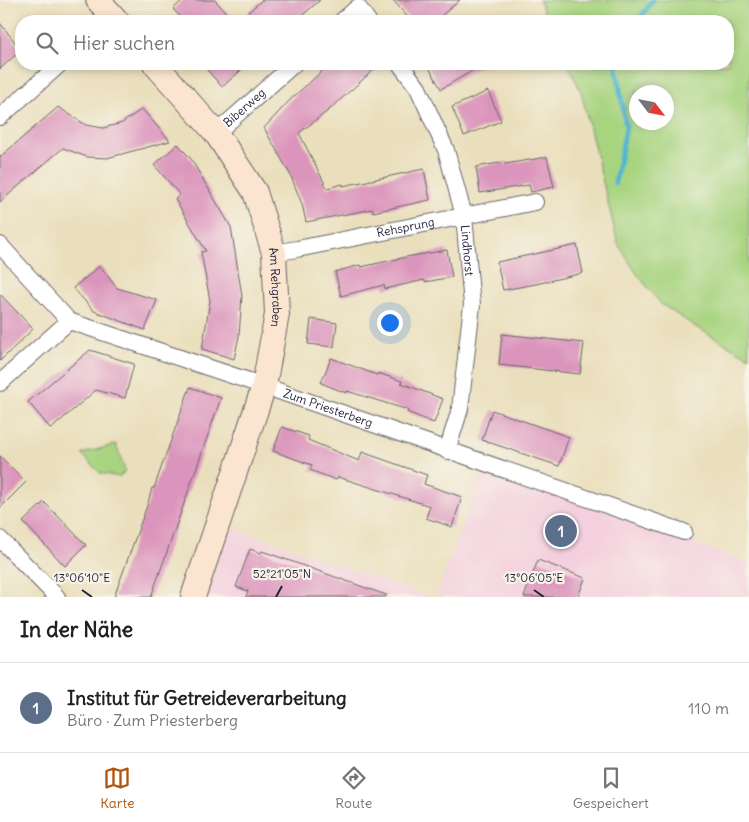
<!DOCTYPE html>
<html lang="de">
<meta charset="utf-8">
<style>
:root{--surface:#fff;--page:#f6f6f6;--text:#202124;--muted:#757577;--line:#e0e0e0;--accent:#b45309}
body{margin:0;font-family:Delius,sans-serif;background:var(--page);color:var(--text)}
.compass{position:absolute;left:629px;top:85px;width:45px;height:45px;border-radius:50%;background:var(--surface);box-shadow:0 2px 8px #0003;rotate:122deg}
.you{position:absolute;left:389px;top:322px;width:18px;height:18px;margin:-12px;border:4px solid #fff;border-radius:50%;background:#1a73e8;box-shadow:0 0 0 8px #1a73e833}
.badge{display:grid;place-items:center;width:32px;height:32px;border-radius:50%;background:var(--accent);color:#fff;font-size:16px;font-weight:700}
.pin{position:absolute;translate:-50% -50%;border:2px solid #fff;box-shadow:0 1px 5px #0006}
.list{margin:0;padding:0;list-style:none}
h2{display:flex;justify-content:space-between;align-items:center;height:65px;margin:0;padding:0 20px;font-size:21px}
h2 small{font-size:16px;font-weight:400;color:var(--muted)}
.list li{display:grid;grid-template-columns:32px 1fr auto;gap:15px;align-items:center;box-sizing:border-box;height:90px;padding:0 20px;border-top:1px solid var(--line)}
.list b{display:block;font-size:19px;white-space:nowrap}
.list p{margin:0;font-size:16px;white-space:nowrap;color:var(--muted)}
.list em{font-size:16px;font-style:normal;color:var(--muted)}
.icon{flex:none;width:28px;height:28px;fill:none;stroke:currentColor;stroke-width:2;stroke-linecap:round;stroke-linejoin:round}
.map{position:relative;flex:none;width:749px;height:597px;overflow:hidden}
.search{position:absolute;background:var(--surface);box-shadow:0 2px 8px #0003;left:15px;right:15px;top:15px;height:55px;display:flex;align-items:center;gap:12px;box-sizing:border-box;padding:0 18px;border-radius:20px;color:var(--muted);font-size:19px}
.sheet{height:155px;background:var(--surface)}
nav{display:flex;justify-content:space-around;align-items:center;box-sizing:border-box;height:70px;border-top:1px solid var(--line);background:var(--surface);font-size:14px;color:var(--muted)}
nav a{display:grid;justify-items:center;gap:2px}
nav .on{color:var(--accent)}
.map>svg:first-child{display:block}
</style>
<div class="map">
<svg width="749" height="597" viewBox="0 0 749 597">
<rect width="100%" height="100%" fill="#f7f3e8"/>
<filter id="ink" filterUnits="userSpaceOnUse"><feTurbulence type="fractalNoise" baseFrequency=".02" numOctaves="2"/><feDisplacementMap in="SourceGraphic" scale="10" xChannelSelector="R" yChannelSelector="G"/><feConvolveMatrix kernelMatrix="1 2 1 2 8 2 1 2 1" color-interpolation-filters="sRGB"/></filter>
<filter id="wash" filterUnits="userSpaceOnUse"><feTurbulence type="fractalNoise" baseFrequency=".0096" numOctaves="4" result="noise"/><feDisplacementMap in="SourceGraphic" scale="20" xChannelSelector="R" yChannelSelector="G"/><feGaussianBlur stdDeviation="1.12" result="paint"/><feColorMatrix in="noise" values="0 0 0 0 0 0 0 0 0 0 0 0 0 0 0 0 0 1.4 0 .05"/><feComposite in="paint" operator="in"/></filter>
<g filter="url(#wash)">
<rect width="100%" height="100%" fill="#eadfbc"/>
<g fill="#f4cfdd">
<polygon points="483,469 572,498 749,563 749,597 436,597"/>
<polygon points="230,527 431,597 207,597"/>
</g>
<g fill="#a8d480" stroke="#657b5e" fill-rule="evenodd">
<path d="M539,0H749V357L696,327L661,304L637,274L618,244L581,92L568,64H728V21H548ZM636,92H666V122H636Z"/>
<polygon points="116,444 125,471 119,477 100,473 82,454"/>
</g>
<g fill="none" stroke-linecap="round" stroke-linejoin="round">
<g stroke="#50b6ce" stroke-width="5">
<polyline points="638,21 653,0"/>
<polyline points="615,183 626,128 616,64"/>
</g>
</g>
<g id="blocks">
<g fill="#db94bc">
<polygon points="183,0 215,0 234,21 184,21 173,9"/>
<polygon points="262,0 320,0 296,21 238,21"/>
<polygon points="393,0 460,0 435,21 411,21"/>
<polygon points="0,23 21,50 0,69"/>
<polygon points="202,64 248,64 222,87"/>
<polygon points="330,64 380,64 329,110 299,133 327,188 343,184 343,186 424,169 430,200 373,212 373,209 306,222 302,204 290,174 264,128 291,99"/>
<polygon points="427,64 484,64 441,89"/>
<polygon points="488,91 501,121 464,136 452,107"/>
<polygon points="58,107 86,125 103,128 122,123 142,109 170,141 107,158 87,157 63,148 0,202 0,157"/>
<polygon points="178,144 191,159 231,227 242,296 239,336 234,359 202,349 210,301 201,252 206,251 175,199 180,195 154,165"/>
<polygon points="547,157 554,187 531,192 529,185 480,193 476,167 505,162 505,164"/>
<polygon points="577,245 583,273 536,284 503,290 497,262"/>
<polygon points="447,250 452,277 425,282 424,280 385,289 384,285 341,296 335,272 360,265 361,267 406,257"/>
<polygon points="100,266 117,288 157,300 145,330 94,311 73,288"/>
<polygon points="0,294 33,329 0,361"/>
<polygon points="311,319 337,323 334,347 308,344"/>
<polygon points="502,334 584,343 580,374 499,365"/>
<polygon points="90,350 134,364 125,398 96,390 51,429 28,402"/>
<polygon points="331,358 377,375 378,373 402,381 401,383 443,399 434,423 407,412 408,410 347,391 346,393 321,383"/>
<polygon points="190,387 221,398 168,549 151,597 114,597 148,503 152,488 154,488"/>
<polygon points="492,410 569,437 559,466 482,440"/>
<polygon points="282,427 309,436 308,440 359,461 362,452 427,475 424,484 462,497 452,527 426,518 430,506 338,477 336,480 310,470 312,465 273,451"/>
<polygon points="0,456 26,482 0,508"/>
<polygon points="44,502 86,545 65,566 23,522"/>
<polygon points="250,549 261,553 262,551 386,595 386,597 246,597 248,591 236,587"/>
<polygon points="538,560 585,578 578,597 524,597"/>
</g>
</g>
</g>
<g filter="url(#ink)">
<use href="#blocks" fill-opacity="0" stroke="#686468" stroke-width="1"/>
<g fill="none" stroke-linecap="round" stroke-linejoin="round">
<defs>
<g id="street">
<polyline points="342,21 358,7 368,21"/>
<path id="s1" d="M400,64L418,88L446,150L464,216L472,305L460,409L447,451"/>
<polyline points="0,117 60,64"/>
<path id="s2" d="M216,133L294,64"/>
<path id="s3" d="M0,245L69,321L264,386L684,532"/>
<path id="s4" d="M274,253L297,249L535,202"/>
<polyline points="0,383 69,321"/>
<polyline points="0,539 57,597"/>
</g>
<g id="secondary">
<polyline points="98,0 117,21"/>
<path id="s5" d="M155,64L216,133L255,192L274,253L277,314L264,386L193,597"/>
</g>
</defs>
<use href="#street" stroke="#686468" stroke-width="18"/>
<use href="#secondary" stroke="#686468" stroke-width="26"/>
<use href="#street" stroke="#fff" stroke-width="16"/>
<use href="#secondary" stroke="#fce5d0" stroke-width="24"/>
</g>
</g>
<path fill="none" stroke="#22223b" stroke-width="2" d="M82,590L92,597M534,590L544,597M276,597L282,586"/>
<g text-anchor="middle" stroke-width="4.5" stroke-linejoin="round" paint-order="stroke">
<g font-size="12" fill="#22223b" stroke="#f7f3e8">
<text dy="4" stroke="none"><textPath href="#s2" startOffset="38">Biberweg</textPath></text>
<text dy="4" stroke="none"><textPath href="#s4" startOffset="134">Rehsprung</textPath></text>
<text dy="4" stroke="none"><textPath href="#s1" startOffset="201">Lindhorst</textPath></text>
<text dy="4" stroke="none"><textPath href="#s5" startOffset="261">Am Rehgraben</textPath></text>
<text dy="4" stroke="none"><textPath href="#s3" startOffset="376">Zum Priesterberg</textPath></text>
</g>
</g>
<g font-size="12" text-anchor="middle" fill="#22223b" stroke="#f7f3e8" stroke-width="4.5" stroke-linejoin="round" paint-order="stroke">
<text x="282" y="578">52°21'05"N</text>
<text x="82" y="582">13°06'10"E</text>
<text x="534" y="582">13°06'05"E</text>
</g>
</svg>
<svg class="compass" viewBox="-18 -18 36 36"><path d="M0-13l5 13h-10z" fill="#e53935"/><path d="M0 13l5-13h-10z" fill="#757577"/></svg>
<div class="you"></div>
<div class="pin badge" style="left:561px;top:531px;background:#5c6f8a">1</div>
<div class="search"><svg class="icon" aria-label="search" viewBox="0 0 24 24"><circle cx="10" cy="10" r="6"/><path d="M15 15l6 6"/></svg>Hier suchen</div>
</div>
<section class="sheet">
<h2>In der Nähe<small></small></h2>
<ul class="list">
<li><span class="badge" style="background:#5c6f8a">1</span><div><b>Institut für Getreideverarbeitung</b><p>Büro · Zum Priesterberg</p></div><em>110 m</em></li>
</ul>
</section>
<nav>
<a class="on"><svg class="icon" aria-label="map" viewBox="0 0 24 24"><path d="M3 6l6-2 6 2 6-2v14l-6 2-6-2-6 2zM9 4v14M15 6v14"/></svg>Karte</a>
<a><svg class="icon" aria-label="directions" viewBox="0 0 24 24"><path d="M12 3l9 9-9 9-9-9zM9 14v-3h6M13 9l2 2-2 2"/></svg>Route</a>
<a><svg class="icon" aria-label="saved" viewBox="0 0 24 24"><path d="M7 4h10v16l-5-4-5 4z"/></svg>Gespeichert</a>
</nav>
